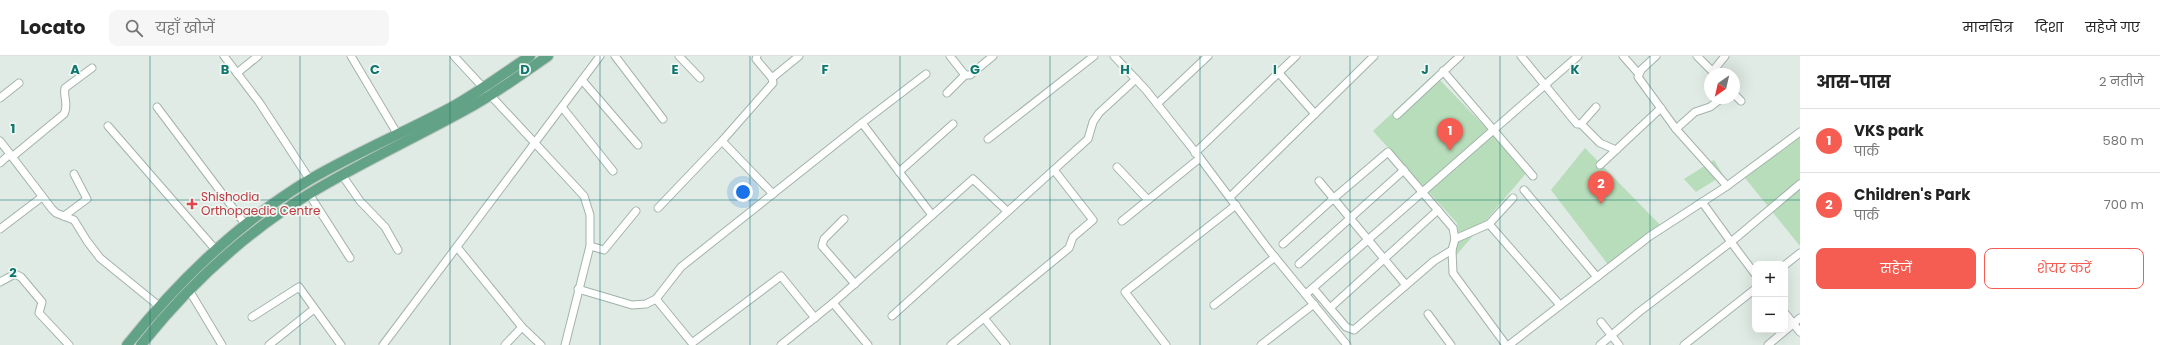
<!DOCTYPE html>
<html lang="hi">
<meta charset="utf-8">
<style>
:root{--surface:#fff;--page:#f6f6f6;--text:#222;--muted:#767676;--line:#e0e0e0;--accent:#f65d52}
body{margin:0;font-family:Poppins,"Noto Sans Devanagari",sans-serif;background:var(--page);color:var(--text)}
.controls{position:absolute;right:12px;bottom:12px;display:grid;overflow:hidden;border-radius:8px;box-shadow:0 4px 16px #0002}
.controls button{width:36px;height:36px;display:grid;place-items:center;padding:0;border:0;border-bottom:1px solid var(--line);background:var(--surface);color:var(--text);font:20px sans-serif}
.compass{position:absolute;left:1704px;top:12px;width:36px;height:36px;border-radius:50%;background:var(--surface);box-shadow:0 4px 16px #0002;rotate:214deg}
.you{position:absolute;left:743px;top:136px;width:14px;height:14px;margin:-10px;border:3px solid #fff;border-radius:50%;background:#1a73e8;box-shadow:0 0 0 6px #1a73e833}
.badge{display:grid;place-items:center;width:26px;height:26px;border-radius:50%;background:var(--accent);color:#fff;font-size:13px;font-weight:700}
.pin{position:absolute;translate:-50% -33px;filter:drop-shadow(0 1px 2px #0008)}
.pin::after{content:'';position:absolute;top:21px;width:14px;height:12px;background:inherit;clip-path:polygon(0 0,100% 0,50% 100%)}
.list{margin:0;padding:0;list-style:none}
h2{display:flex;justify-content:space-between;align-items:center;height:52px;margin:0;padding:0 16px;font-size:17px}
h2 small{font-size:13px;font-weight:400;color:var(--muted)}
.list li{display:grid;grid-template-columns:26px 1fr auto;gap:12px;align-items:center;box-sizing:border-box;height:64px;padding:0 16px;border-top:1px solid var(--line)}
.list b{display:block;font-size:15px;white-space:nowrap}
.list p{margin:0;font-size:13px;white-space:nowrap;color:var(--muted)}
.list em{font-size:13px;font-style:normal;color:var(--muted)}
.actions{display:flex;gap:8px;padding:12px 16px}
.actions a{flex:1;padding:9px 0;border:1px solid var(--accent);border-radius:8px;text-align:center;font-size:14px;color:var(--accent)}
.actions .main{background:var(--accent);color:#fff}
.icon{flex:none;width:22px;height:22px;fill:none;stroke:currentColor;stroke-width:2;stroke-linecap:round;stroke-linejoin:round}
.map{position:relative;flex:none;width:1800px;height:289px;overflow:hidden}
header{display:flex;align-items:center;gap:24px;box-sizing:border-box;height:56px;padding:0 20px;background:var(--surface);border-bottom:1px solid var(--line)}
header strong{font-size:19px}
nav{display:flex;gap:22px;margin-inline-start:auto;font-size:14px}
.search{width:280px;height:36px;background:var(--page);display:flex;align-items:center;gap:10px;box-sizing:border-box;padding:0 14px;border-radius:8px;color:var(--muted);font-size:15px}
main{display:flex}
aside{flex:1;background:var(--surface)}
.map>svg:first-child{display:block}
</style>
<header>
<strong>Locato</strong>
<div class="search"><svg class="icon" aria-label="search" viewBox="0 0 24 24"><circle cx="10" cy="10" r="6"/><path d="M15 15l6 6"/></svg>यहाँ खोजें</div>
<nav><a>मानचित्र</a><a>दिशा</a><a>सहेजे गए</a></nav>
</header>
<main>
<div class="map">
<svg width="1800" height="289" viewBox="0 0 1800 289">
<rect width="100%" height="100%" fill="#dfebe4"/>
<g fill="#b7ddba">
<polygon points="1434,18 1528,115 1454,202 1459,180 1457,167 1373,75"/>
<polygon points="1800,81 1800,190 1745,122"/>
<polygon points="1585,92 1663,172 1610,211 1551,134"/>
<polygon points="1714,104 1723,119 1696,136 1684,123"/>
</g>
<g fill="none" stroke-linecap="round" stroke-linejoin="round">
<defs>
<g id="street">
<polyline points="224,0 259,46 310,124"/>
<polyline points="351,0 398,79"/>
<polyline points="454,0 584,140 590,159 590,190 565,289"/>
<polyline points="615,0 663,63"/>
<polyline points="679,0 700,22"/>
<polyline points="1114,0 1146,34 1200,102 1269,194 1347,289"/>
<polyline points="1521,0 1577,68 1581,68 1596,51"/>
<polyline points="1623,0 1638,17"/>
<polyline points="1656,0 1641,14 1638,21 1676,73 1695,56 1710,51 1722,42"/>
<polyline points="1697,0 1715,18"/>
<polyline points="1443,15 1533,120"/>
<polyline points="1713,15 1725,0"/>
<polyline points="237,17 258,0"/>
<polyline points="1279,17 1315,58"/>
<polyline points="926,18 862,67 932,159"/>
<polyline points="965,19 970,19 993,0"/>
<polyline points="772,22 799,0"/>
<polyline points="582,24 638,89"/>
<polyline points="947,37 965,19 950,0"/>
<polyline points="1734,38 1741,45"/>
<polyline points="0,42 19,27"/>
<polyline points="1157,48 1208,0"/>
<polyline points="157,51 245,168"/>
<polyline points="562,51 613,115"/>
<polyline points="1397,59 1460,0"/>
<polyline points="1581,68 1600,87 1616,94"/>
<polyline points="108,70 215,193"/>
<polyline points="1676,73 1727,130"/>
<polyline points="988,83 1094,0"/>
<polyline points="0,85 52,153 56,157 74,164 87,185 100,202 159,250"/>
<polyline points="722,85 773,138"/>
<polyline points="1195,97 1296,0"/>
<path d="M12,101L64,58C69,48 63,41 65,32L92,12"/>
<polyline points="0,107 10,98"/>
<polyline points="1600,109 1661,52"/>
<polyline points="1117,111 1148,144"/>
<polyline points="899,116 953,68"/>
<polyline points="342,119 360,145 385,171 398,194"/>
<polyline points="1319,125 1406,229"/>
<polyline points="1524,134 1597,221"/>
<polyline points="309,138 350,202"/>
<polyline points="1230,141 1374,0"/>
<polyline points="1702,146 1731,186 1800,128"/>
<polyline points="658,152 722,85 773,27 772,22 756,3 757,0"/>
<polyline points="64,160 87,143 74,118"/>
<polyline points="844,163 824,183 822,190 855,228"/>
<polyline points="1122,165 1200,102"/>
<polyline points="1489,168 1513,142"/>
<polyline points="0,173 42,141"/>
<polyline points="1455,183 1489,168 1560,249"/>
<polyline points="1283,188 1334,142 1388,96 1453,172 1455,183 1452,194 1453,217 1506,289"/>
<polyline points="590,190 604,194 636,155"/>
<polyline points="457,191 522,271 541,289"/>
<polyline points="1299,208 1404,114"/>
<polyline points="1785,209 1800,197"/>
<polyline points="0,226 15,218 21,221 42,246 39,257 69,289"/>
<polyline points="1313,232 1346,271 1354,274 1434,205 1452,194"/>
<polyline points="578,233 632,249 646,248 656,243 681,211 862,67"/>
<polyline points="189,234 222,289"/>
<polyline points="1306,238 1578,0"/>
<polyline points="656,243 692,287 781,220 815,262"/>
<polyline points="1214,249 1275,201"/>
<polyline points="1330,252 1438,154"/>
<polyline points="1785,257 1800,276"/>
<polyline points="1428,258 1451,289"/>
<polyline points="892,260 1088,83 1093,66 1099,57 1136,23"/>
<polyline points="252,261 299,231 341,289"/>
<polyline points="984,262 1006,289"/>
<polyline points="1601,266 1619,289"/>
<polyline points="269,289 314,253"/>
<polyline points="383,289 600,0"/>
<polyline points="505,289 522,271"/>
<polyline points="781,289 833,247"/>
<polyline points="868,289 833,247 973,123 1007,155"/>
<polyline points="951,289 1069,192 1073,181 1093,164 1054,114"/>
<polyline points="1166,289 1125,236 1236,149"/>
<polyline points="1261,289 1314,248"/>
<polyline points="1509,289 1650,180 1727,130 1800,76"/>
<polyline points="1600,289 1639,256 1731,186 1755,218"/>
<polyline points="1684,289 1755,233"/>
<polyline points="1768,289 1800,262"/>
</g>
<g id="primary">
<path d="M127,289C179,224 238,167 309,124C355,97 405,76 452,51C479,36 504,17 530,0"/>
<path d="M141,289C188,230 245,177 309,138C360,107 415,82 467,53C495,38 522,18 548,0"/>
</g>
</defs>
<use href="#street" stroke="#a2b3aa" stroke-width="9"/>
<use href="#primary" stroke="#c1c8c5" stroke-width="12"/>
<use href="#street" stroke="#fff" stroke-width="7"/>
<use href="#primary" stroke="#62a286" stroke-width="10"/>
</g>
<path fill="none" stroke="#0f766e" stroke-width="1" stroke-opacity="0.55" d="M150,0V289M300,0V289M450,0V289M600,0V289M750,0V289M900,0V289M1050,0V289M1200,0V289M1350,0V289M1500,0V289M1650,0V289M0,144H1800"/>
<path fill="#e0444e" stroke="#eff7f2" stroke-width="1.5" d="M190 142h4v4h4v4h-4v4h-4v-4h-4v-4h4z"/>
<g text-anchor="middle" stroke-width="3.5" stroke-linejoin="round" paint-order="stroke">
<g font-size="12" fill="#be3a42" stroke="#eff7f2" text-anchor="start">
<text x="201" y="145">Shishodia<tspan x="201" dy="14">Orthopaedic Centre</tspan></text>
</g>
</g>
<g font-size="13" text-anchor="middle" font-weight="bold" fill="#0f766e" stroke="#eff7f2" stroke-width="3.5" stroke-linejoin="round" paint-order="stroke">
<text x="75" y="18">A</text>
<text x="225" y="18">B</text>
<text x="375" y="18">C</text>
<text x="525" y="18">D</text>
<text x="675" y="18">E</text>
<text x="825" y="18">F</text>
<text x="975" y="18">G</text>
<text x="1125" y="18">H</text>
<text x="1275" y="18">I</text>
<text x="1425" y="18">J</text>
<text x="1575" y="18">K</text>
<text x="13" y="77">1</text>
<text x="13" y="221">2</text>
</g>
</svg>
<div class="controls">
<button>+</button>
<button>−</button>
</div>
<svg class="compass" viewBox="-18 -18 36 36"><path d="M0-13l5 13h-10z" fill="#e53935"/><path d="M0 13l5-13h-10z" fill="#767676"/></svg>
<div class="you"></div>
<div class="pin badge" style="left:1450px;top:95px">1</div>
<div class="pin badge" style="left:1601px;top:148px">2</div>
</div>
<aside>
<h2>आस-पास<small>2 नतीजे</small></h2>
<ul class="list">
<li><span class="badge">1</span><div><b>VKS park</b><p>पार्क</p></div><em>580 m</em></li>
<li><span class="badge">2</span><div><b>Children's Park</b><p>पार्क</p></div><em>700 m</em></li>
</ul>
<div class="actions"><a class="main">सहेजें</a><a>शेयर करें</a></div>
</aside>
</main>
